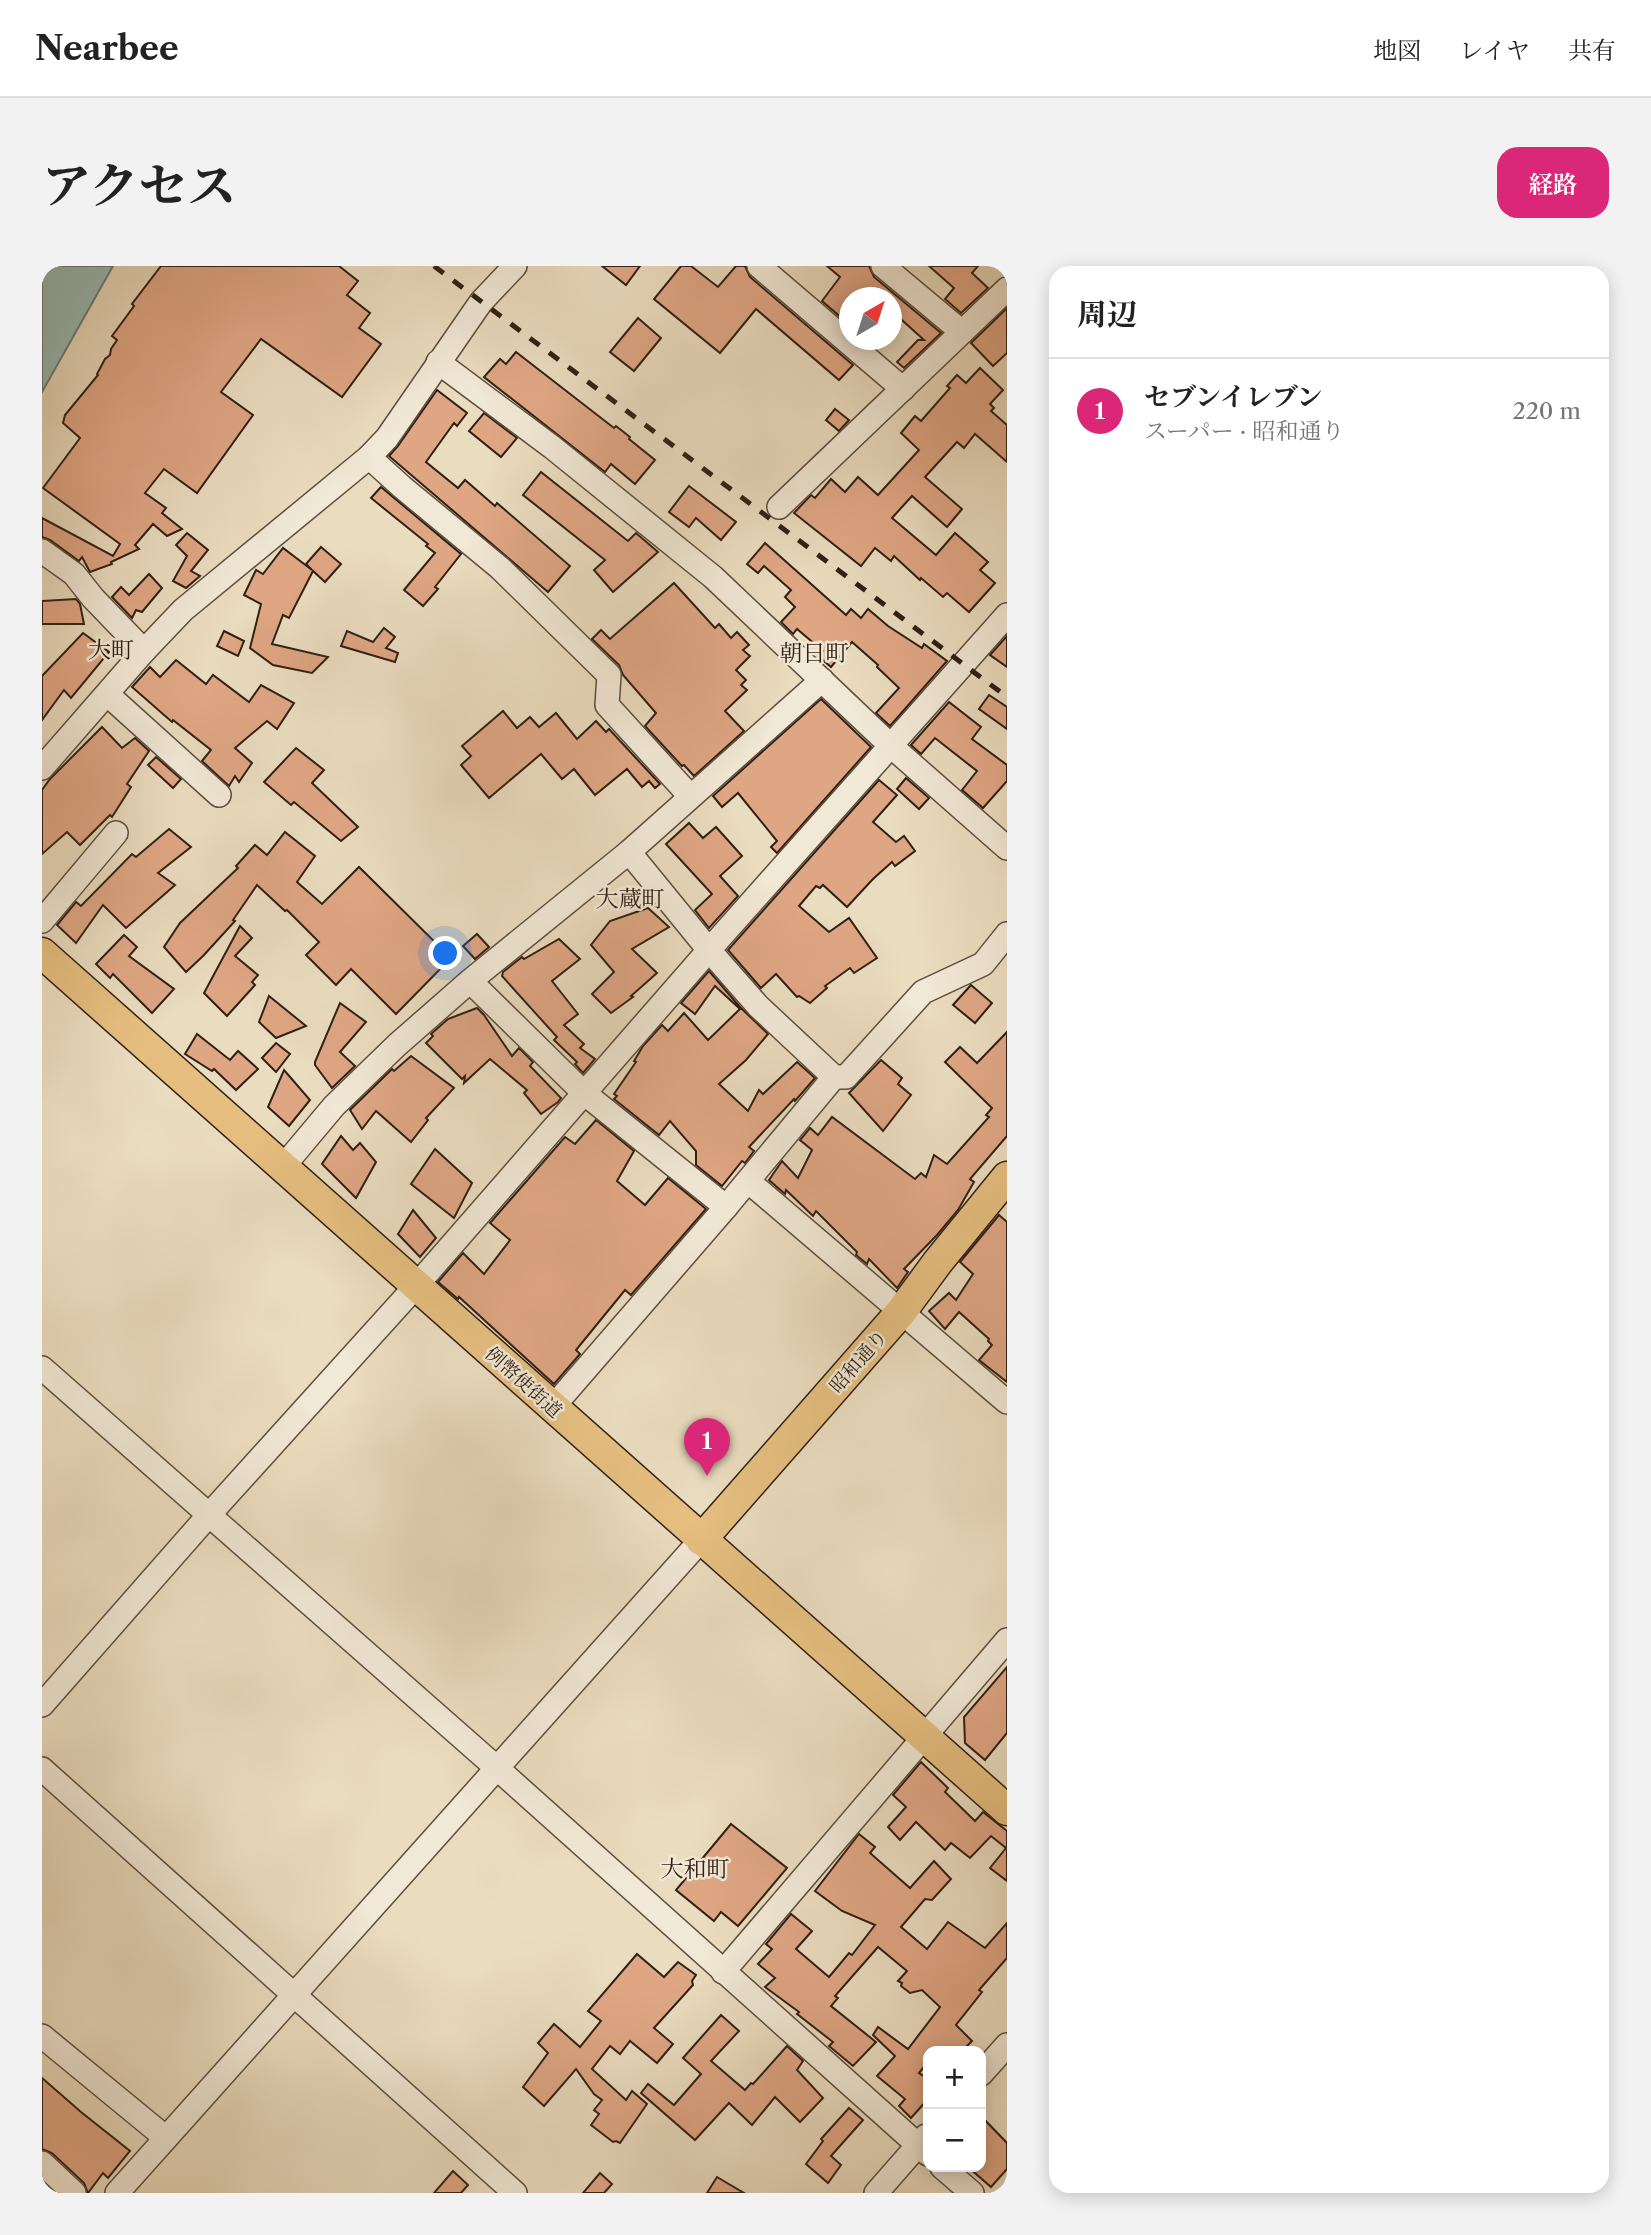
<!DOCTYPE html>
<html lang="ja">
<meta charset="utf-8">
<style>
:root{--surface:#fff;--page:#f2f2f2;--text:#222;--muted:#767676;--line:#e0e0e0;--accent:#db2777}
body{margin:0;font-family:"Libre Caslon Text","Noto Serif JP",serif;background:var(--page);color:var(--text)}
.controls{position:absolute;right:21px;bottom:21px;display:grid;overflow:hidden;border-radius:14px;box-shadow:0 4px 18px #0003}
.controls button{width:63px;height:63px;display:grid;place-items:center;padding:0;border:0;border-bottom:2px solid var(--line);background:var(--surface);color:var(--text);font:35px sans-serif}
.compass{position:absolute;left:797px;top:21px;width:63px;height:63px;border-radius:50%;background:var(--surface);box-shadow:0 4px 18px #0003;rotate:39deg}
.you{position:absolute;left:404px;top:688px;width:24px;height:24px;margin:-18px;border:5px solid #fff;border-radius:50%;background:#1a73e8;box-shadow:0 0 0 10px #1a73e833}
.badge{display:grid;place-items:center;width:46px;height:46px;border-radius:50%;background:var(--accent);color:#fff;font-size:23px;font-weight:700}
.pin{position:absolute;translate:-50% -58px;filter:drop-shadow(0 2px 4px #0008)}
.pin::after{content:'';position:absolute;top:37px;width:24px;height:21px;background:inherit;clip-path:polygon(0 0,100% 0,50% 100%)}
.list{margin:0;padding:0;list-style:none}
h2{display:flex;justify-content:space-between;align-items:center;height:91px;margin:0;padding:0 28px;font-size:30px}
h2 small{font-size:23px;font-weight:400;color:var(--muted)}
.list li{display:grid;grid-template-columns:46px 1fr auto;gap:21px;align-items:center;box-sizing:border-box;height:105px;padding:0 28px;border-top:2px solid var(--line)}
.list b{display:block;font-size:26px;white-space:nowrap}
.list p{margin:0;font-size:23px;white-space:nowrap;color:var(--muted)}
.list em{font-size:23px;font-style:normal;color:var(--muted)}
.map{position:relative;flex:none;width:965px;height:1927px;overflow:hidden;border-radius:21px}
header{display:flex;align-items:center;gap:42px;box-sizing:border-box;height:98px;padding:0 35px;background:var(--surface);border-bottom:2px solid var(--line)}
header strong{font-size:33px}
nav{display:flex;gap:38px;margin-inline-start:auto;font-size:24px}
.intro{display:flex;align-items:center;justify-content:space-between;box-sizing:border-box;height:168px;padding:0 42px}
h1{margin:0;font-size:49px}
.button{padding:18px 32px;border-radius:21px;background:var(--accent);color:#fff;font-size:24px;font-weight:700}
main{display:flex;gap:42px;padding:0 42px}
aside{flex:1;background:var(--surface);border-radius:21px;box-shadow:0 4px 18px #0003}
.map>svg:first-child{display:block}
</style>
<header>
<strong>Nearbee</strong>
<nav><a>地図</a><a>レイヤ</a><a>共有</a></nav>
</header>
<div class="intro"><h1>アクセス</h1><a class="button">経路</a></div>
<main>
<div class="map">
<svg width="965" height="1927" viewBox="0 0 965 1927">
<rect width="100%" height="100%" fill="#eadcbf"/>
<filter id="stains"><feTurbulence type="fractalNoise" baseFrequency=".00286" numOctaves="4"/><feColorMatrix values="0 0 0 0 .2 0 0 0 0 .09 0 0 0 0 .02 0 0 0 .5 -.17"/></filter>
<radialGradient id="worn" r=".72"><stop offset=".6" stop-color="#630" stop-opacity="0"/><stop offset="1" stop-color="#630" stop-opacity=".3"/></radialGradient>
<polygon fill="#98bab7" stroke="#6e7c76" stroke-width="2" points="0,0 71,0 0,126"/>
<g fill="#dfa684" stroke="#301f14" stroke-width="2">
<polygon points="119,0 297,0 316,15 305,29 328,47 317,62 339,78 300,131 219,73 179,126 211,149 155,227 122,203 103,227 124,242 120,247 140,263 125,270 111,258 93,279 97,283 69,296 70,298 48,306 40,291 37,295 8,274 0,271 0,252 71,290 78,278 1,222 38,172 21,157 23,149 56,109 55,108 63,93 68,89 69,83 75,74 70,70 92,40 90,38"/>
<polygon points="560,0 598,0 584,19"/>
<polygon points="639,0 649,0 676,21 694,0 703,0 708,11 811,99 797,114 714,43 678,87 612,33"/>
<polygon points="785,0 827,0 832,11 899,67 862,102 855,96 876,74 882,74 850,45 850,32 808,32 808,59 780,35 798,11"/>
<polygon points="887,0 936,0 930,7 946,22 919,47 903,33 912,22"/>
<polygon points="965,42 965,87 951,100 929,77"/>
<polygon points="596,52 619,72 592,105 568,86"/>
<polygon points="474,86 572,162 574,160 588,171 587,173 613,194 593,218 569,198 563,206 442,111 458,93 464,98"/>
<polygon points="938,102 961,124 948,138 952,142 949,145 965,159 965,196 933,168 922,182 915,176 883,211 920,243 905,261 870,230 850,252 894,289 913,267 946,296 938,304 953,317 927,346 905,327 901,331 879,312 878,314 852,290 849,295 833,282 819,300 752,247 769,229 773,232 789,213 803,226 816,211 836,229 877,184 859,167 873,150 879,155 908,122 905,120 915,109 924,117"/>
<polygon points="395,124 425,147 415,160 412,157 384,196 416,222 423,214 453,240 455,237 528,300 506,326 347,190 356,180"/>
<polygon points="793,143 807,154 797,165 784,154"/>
<polygon points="442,147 475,172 459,191 427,165"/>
<polygon points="499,206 586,275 594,267 616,286 571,326 552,304 563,294 481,229"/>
<polygon points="647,220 694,256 679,274 654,252 647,261 627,246"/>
<polygon points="339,221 419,288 393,321 396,323 381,340 362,324 393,287 384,280 386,278 329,232"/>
<polygon points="145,267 166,284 149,305 158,310 144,322 131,315 145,290 134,279"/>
<polygon points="723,277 804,349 809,343 819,352 826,343 846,360 880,382 882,378 905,395 848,460 834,447 857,422 835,401 836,399 810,376 789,401 776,390 781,385 755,363 751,368 739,356 753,341 743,331 749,324 722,300 716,307 705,298"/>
<polygon points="279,281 299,298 283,316 271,305 247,352 241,349 230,378 286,391 270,407 231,399 208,382 219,338 202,329 214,304 221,308 241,282 270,304 264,298"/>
<polygon points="107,308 120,322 100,346 94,344 90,352 70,331 79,321 87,329"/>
<polygon points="632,317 673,362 677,358 689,372 695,366 707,379 701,384 708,390 694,404 704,414 699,419 705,424 683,445 702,465 652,510 642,499 640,500 603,460 614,447 581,409 577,399 550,373 559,364 568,373"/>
<polygon points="34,333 38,338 42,358 0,358 0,335"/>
<polygon points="342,362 353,371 344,382 356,387 353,396 299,380 305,365 331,376"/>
<polygon points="182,365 202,375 196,390 175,380"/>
<polygon points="41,367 67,386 29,432 22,424 0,454 0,410"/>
<polygon points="965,370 965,401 948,389"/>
<polygon points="134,394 164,418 171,409 207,436 219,419 252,437 235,463 225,455 193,482 210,497 197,516 193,510 187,520 160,495 169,484 131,454 130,456 90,421 108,401 118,411"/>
<polygon points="947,429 965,441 965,463 937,443"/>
<polygon points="779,433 829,481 735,587 729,581 735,575 696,527 680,541 671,530"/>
<polygon points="907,436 939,461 930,473 965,499 965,515 941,542 920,524 935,505 893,472 879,488 869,479"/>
<polygon points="461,445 475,462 488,451 497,461 514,447 535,473 554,455 564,466 567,463 618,518 613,522 607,515 600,521 585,503 553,529 532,503 520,513 499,488 447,532 419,499 429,490 420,480"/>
<polygon points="60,461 80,482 93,472 107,485 85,518 89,521 70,551 68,549 38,579 25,566 0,588 0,524 8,513"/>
<polygon points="254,482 282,504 270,517 316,561 299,575 252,536 249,539 222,516"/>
<polygon points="114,491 139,513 131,522 106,499"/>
<polygon points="864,512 887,532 877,543 855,523"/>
<polygon points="837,514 855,529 831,556 854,576 862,570 873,585 853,600 850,596 831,613 805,641 781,619 778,622 774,620 757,640 787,666 807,652 835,692 812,707 808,702 783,720 785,722 768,737 757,730 755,731 734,708 719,722 686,684"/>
<polygon points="647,557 661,572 674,561 700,590 678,610 696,630 667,662 653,644 670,628 624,578"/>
<polygon points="127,563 149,581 116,607 133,619 84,662 61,639 34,677 15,659 34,636 39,640 90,588 94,591"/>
<polygon points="243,566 273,590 255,616 280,638 317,601 409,692 354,748 309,703 294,719 264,689 277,676 245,644 243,645 215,619 191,654 193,655 161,690 144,706 122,681 138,657 196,602 194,600 213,579 225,589"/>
<polygon points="606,642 627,661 590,683 615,707 589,730 591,731 569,747 550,728 572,706 549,679 568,655"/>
<polygon points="198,660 210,672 193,690 216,709 210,716 213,719 185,750 162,727"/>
<polygon points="435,668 447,681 433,693 421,680"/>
<polygon points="82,669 95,681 87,690 132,723 110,747 71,708 68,712 54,698"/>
<polygon points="517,673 538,693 510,715 536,748 522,759 542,778 538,782 553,793 541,807 533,798 535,796 512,774 515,771 460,710 461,706 480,691 482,693"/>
<polygon points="667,705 698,741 697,742 673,720 653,748 639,737"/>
<polygon points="929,719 950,737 933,757 911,739"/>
<polygon points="227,730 264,760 234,772 217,756"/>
<polygon points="298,737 324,756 298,786 313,800 290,822 273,799 273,796"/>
<polygon points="435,742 442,749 470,790 477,782 491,796 488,800 519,832 516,836 499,848 482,827 485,824 448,793 422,817 423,810 420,813 384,777 391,770 389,768 406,753"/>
<polygon points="699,742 726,768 704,794 677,818 706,845 717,824 721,828 755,796 773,812 753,835 752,833 707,881 712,885 703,897 700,895 680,920 654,899 654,885 628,855 617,869 572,833 575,830 572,828 594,796 592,795 601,780 620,759 626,765 642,747 666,774"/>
<polygon points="965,766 965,870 928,913 932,916 916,944 895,969 862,1003 866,1006 855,1022 827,993 825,998 814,989 815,986 774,945 771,950 744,924 743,928 727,914 740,895 756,912 770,884 758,874 768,862 776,869 790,851 873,913 879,907 884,911 892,889 905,898 947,851 944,849 950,842 903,796 918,781 935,797"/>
<polygon points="155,768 188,794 196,785 216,803 194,824 172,803 170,805 143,788"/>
<polygon points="234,777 248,788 234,806 220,792"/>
<polygon points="369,790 412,822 384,852 386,854 369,876 334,845 320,863 308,844 350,803 352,805"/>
<polygon points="839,794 860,812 856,818 869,829 841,865 807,827"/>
<polygon points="242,804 268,834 247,860 226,841"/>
<polygon points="554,854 592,885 575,915 603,939 626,912 664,943 589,1029 583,1024 534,1084 538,1088 512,1118 417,1031 416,1033 396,1016 421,987 442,1008 468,974 448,957 523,871 533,878"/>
<polygon points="299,870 311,884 318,877 334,896 314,932 280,898"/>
<polygon points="393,883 430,917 412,952 369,918"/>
<polygon points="371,944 394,972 378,991 356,968"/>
<polygon points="957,949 965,956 965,1116 937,1094 950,1079 946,1075 947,1073 917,1046 903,1063 887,1045 907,1027 914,1034 931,1008 918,996"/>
<polygon points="965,1401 965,1467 943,1494 923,1477 922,1451"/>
<polygon points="879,1496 906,1522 903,1526 933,1555 941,1546 965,1565 965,1615 948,1602 964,1582 949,1570 928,1592 909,1577 903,1584 874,1556 858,1574 846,1561 864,1541 851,1529"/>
<polygon points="689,1558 745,1602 696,1660 679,1646 672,1655 634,1624"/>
<polygon points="817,1568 833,1581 828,1587 868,1622 892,1595 909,1613 890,1634 883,1633 859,1661 885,1683 906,1656 943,1682 965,1657 965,1692 937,1724 940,1726 914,1759 930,1775 920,1785 886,1785 886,1796 877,1807 886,1813 886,1833 869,1852 857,1840 863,1833 835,1810 853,1790 831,1769 836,1761 866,1783 898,1741 880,1724 868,1727 859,1720 860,1717 856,1715 865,1705 836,1681 793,1730 796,1732 789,1740 834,1776 811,1800 787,1780 791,1776 755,1748 757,1746 723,1721 733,1712 716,1698 730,1683 724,1678 749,1648 770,1665 754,1683 787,1711 807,1687 810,1689 833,1659 800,1645 773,1625"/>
<polygon points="595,1688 622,1711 636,1696 654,1709 650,1715 651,1719 612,1762 631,1778 615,1797 588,1775 578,1788 568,1780 550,1803 584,1834 590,1825 605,1838 578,1877 574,1875 571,1876 549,1859 557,1848 552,1844 560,1834 552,1828 534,1803 502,1840 481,1821 506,1787 496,1777 512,1758 538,1781 559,1755 546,1745"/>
<polygon points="679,1749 697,1765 669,1795 703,1824 709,1817 711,1818 745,1780 761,1795 755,1804 781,1832 758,1856 733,1831 710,1859 687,1837 653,1874 599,1827 606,1818 632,1839 659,1808 641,1792"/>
<polygon points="0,1812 39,1846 88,1885 66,1912 61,1907 46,1927 42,1917 10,1887 0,1883"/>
<polygon points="807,1842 821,1854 789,1890 799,1899 786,1917 764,1898 781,1875 779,1873"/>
<polygon points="939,1850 965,1877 965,1903 949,1921 926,1901 939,1901"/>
<polygon points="411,1905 426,1919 419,1927 392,1927"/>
<polygon points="558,1907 570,1918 562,1927 541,1927"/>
<polygon points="675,1911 702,1927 665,1927"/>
</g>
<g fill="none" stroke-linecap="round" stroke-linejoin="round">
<defs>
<g id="minor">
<polyline points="717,0 861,123"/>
<polyline points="841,0 920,66"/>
<polyline points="396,96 510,181 671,311 849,480 965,582"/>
<polyline points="327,191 360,221 458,302 567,409 565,439 648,530"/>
<polyline points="737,241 965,23"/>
<polyline points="0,285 32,308 51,332 102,385"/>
<polyline points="65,428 177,529"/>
<polyline points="0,502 102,385 141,344 327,191 345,172 439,36 473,0"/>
<polyline points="587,586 667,684 716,740 792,811 804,811 881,726 941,698 965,668"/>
<polyline points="0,655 74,567"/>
<polyline points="428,715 542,827 684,941"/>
<polyline points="240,902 292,840 355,779 428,715 587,586 780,414"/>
<polyline points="706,915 965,1136"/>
<polyline points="0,1102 456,1503 886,1888"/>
<polyline points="510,1142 684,941 792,811"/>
<polyline points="0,1439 166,1250 374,1020 667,684 965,349"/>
<polyline points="0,1503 473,1927"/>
<polyline points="681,1706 965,1374"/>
<polyline points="0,1770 124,1872"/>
<polyline points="939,1808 965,1779"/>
<polyline points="0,1897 32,1927"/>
<polyline points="900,1901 930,1927"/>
<polyline points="75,1927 659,1274"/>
<polyline points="834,1927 884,1870"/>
</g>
<g id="major">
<polyline points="0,687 965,1544"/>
<polyline points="659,1274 859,1046 895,997 965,911"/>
</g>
</defs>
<use href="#minor" stroke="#5e4e3f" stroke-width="26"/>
<use href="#major" stroke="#301f14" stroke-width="33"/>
<use href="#minor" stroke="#f1e8d5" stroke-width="23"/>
<use href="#major" stroke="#e5be80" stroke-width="30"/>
<polyline stroke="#301f14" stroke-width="5" stroke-dasharray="12 12" stroke-linecap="butt" points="392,0 965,431"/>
</g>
<g text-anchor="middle" stroke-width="5" stroke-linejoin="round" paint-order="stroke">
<g font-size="19" fill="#301f14" stroke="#f1e8d5">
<text transform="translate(816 1095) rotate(-49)" y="7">昭和通り</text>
<text transform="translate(482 1116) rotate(42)" y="7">例幣使街道</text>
</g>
<g font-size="23" fill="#301f14" stroke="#f1e8d5">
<text x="69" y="392">大町</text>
<text x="772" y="395">朝日町</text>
<text x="588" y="641">大蔵町</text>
<text x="653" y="1611">大和町</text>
</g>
</g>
<rect width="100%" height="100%" filter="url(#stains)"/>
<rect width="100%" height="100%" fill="url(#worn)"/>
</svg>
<div class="controls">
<button>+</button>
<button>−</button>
</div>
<svg class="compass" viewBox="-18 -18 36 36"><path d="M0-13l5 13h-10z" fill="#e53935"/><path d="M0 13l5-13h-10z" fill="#767676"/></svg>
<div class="you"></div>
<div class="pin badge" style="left:665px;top:1210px">1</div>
</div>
<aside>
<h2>周辺<small></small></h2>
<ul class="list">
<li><span class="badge">1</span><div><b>セブンイレブン</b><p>スーパー · 昭和通り</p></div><em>220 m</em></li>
</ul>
</aside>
</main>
